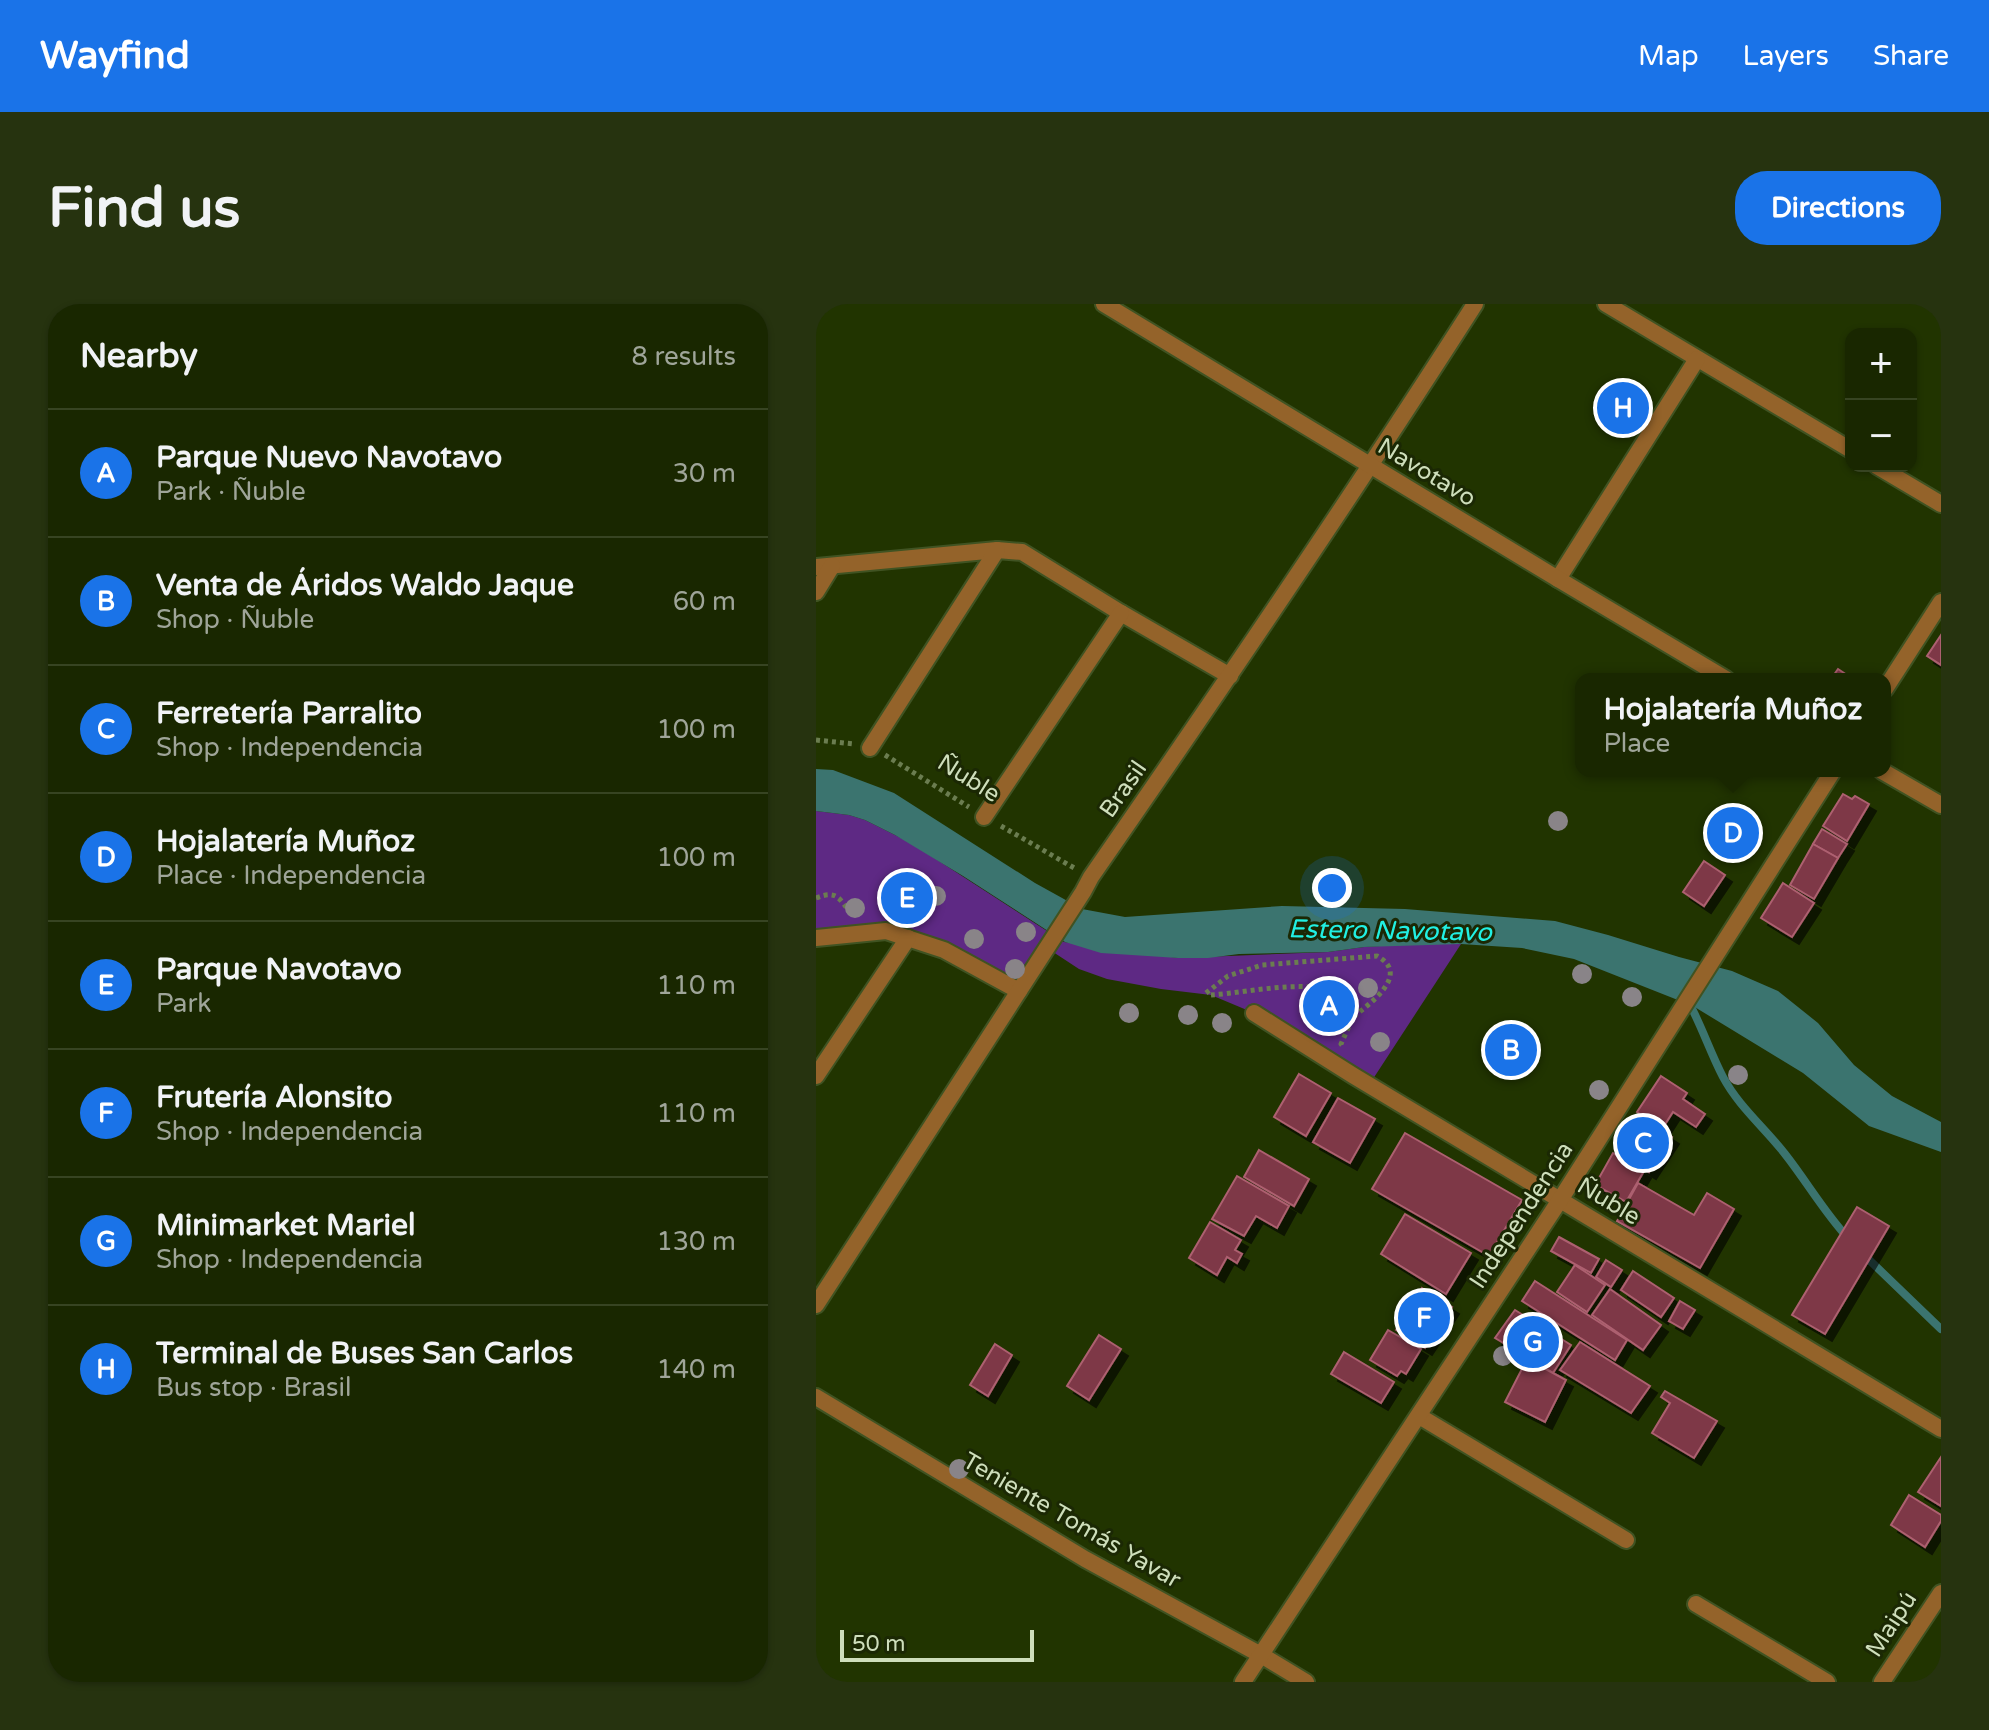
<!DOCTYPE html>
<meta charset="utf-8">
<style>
:root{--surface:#192700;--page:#26330f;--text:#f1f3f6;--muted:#9fa599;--line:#374422;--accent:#1a73e8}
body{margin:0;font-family:"Varela Round",sans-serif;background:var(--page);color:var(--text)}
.controls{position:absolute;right:24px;top:24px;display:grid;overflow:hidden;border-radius:16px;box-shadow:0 2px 6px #0004}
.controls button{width:72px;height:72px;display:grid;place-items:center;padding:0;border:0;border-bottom:2px solid var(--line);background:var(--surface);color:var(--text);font:40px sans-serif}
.scale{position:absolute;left:24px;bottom:20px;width:194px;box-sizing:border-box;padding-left:8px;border:4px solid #cedebb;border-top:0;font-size:22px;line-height:28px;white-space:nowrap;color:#cedebb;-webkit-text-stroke:6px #1b2804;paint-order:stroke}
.you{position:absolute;left:516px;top:584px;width:28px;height:28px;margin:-20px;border:6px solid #fff;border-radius:50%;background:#1a73e8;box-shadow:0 0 0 12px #1a73e833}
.badge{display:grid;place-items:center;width:52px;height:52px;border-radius:50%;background:var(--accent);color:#fff;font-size:26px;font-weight:700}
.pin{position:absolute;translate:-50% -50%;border:4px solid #fff;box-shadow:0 2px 8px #0006}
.popup{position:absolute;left:759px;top:369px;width:316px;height:104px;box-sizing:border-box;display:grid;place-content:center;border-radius:16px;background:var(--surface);filter:drop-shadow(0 2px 6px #0005);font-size:26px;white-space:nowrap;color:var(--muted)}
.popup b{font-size:30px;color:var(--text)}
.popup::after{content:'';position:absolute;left:50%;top:100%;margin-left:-16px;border:16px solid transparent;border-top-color:var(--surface)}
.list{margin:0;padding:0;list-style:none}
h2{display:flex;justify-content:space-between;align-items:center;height:104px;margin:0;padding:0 32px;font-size:34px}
h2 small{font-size:26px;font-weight:400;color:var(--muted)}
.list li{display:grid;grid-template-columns:52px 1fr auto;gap:24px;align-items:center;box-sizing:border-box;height:128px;padding:0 32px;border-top:2px solid var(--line)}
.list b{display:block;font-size:30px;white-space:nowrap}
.list p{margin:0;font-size:26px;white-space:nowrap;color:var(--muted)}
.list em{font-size:26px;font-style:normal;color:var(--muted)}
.map{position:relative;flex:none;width:1125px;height:1378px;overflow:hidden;border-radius:32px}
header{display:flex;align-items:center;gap:48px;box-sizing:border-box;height:112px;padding:0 40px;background:var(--accent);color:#fff}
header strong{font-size:38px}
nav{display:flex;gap:44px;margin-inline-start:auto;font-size:28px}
.intro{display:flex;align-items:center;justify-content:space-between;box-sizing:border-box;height:192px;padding:0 48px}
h1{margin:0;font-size:56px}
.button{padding:20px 36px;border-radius:32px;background:var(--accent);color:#fff;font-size:28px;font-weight:700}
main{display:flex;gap:48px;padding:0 48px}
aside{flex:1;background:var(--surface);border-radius:32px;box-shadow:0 2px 6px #0004}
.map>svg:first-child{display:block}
</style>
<header>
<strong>Wayfind</strong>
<nav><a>Map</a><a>Layers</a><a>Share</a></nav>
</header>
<div class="intro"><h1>Find us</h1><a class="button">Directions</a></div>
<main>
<aside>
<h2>Nearby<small>8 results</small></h2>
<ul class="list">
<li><span class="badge">A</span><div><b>Parque Nuevo Navotavo</b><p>Park · Ñuble</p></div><em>30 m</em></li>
<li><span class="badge">B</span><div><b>Venta de Áridos Waldo Jaque</b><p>Shop · Ñuble</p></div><em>60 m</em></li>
<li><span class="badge">C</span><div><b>Ferretería Parralito</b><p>Shop · Independencia</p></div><em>100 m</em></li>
<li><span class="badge">D</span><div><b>Hojalatería Muñoz</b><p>Place · Independencia</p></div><em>100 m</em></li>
<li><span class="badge">E</span><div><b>Parque Navotavo</b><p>Park</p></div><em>110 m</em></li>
<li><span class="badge">F</span><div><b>Frutería Alonsito</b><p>Shop · Independencia</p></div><em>110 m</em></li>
<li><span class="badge">G</span><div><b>Minimarket Mariel</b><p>Shop · Independencia</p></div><em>130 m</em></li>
<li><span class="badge">H</span><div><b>Terminal de Buses San Carlos</b><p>Bus stop · Brasil</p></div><em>140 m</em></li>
</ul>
</aside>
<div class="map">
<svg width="1125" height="1378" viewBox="0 0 1125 1378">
<defs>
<filter id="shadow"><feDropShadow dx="7" dy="7" stdDeviation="0" flood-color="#0009"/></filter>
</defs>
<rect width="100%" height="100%" fill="#213400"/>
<polygon fill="#5e2984" points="0,507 33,511 49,516 95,539 248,638 362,654 512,648 548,643 598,640 645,640 555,778 438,709 395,691 345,685 291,675 263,665 231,644 200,679 70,625 0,630"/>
<polygon fill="#3b746f" points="0,465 17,466 78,489 219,579 266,605 309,613 466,602 589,605 739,617 792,631 863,653 916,667 962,687 1002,719 1038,761 1076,792 1125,818 1125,848 1053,822 987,769 877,702 758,655 706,644 645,640 548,643 512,648 423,650 392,654 362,654 285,649 249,638 147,572 79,531 49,516 33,511 0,507"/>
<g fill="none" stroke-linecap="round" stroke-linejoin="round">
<g stroke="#3b746f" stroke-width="8">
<path d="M871,695C885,720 894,748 907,773C923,803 949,824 969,850C991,878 1008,908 1032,934"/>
<polyline points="1047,950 1125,1025"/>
</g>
</g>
<g fill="#7e3747" stroke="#ad6070" stroke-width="2" filter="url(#shadow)">
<polygon points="1125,331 1125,361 1111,352"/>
<polygon points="1022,365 1037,375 1015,375"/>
<polygon points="1027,490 1036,495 1039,492 1053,500 1031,537 1007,522"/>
<polygon points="909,511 936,526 924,547 898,531"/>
<polygon points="1006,525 1031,540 1022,554 997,540"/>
<polygon points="997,540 1022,554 998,595 974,581"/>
<polygon points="888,557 909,571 888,602 867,588"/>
<polygon points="967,579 998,599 976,633 945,614"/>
<polygon points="483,770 515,789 490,832 458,813"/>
<polygon points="845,772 871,789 867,795 889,810 880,823 857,808 846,825 821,808"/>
<polygon points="522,794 559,815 534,859 497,838"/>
<polygon points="822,811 856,833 833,868 799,846"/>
<polygon points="589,829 706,896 673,952 556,885"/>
<polygon points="443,846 493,875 478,902 428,873"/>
<polygon points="797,849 828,867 810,898 779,881"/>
<polygon points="421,872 473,902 461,924 440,912 428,932 396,915"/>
<polygon points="822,879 878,911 891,889 918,905 884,964 801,917"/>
<polygon points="1041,903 1073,922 1009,1030 976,1011"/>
<polygon points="589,910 655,949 630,990 565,950"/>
<polygon points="394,918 425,936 419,946 426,950 421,959 411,953 401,971 373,954"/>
<polygon points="743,933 783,955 775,969 735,947"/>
<polygon points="790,956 806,966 795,983 780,973"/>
<polygon points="759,961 789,981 771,1008 741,988"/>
<polygon points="817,967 858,994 845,1013 805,986"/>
<polygon points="719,977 811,1036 799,1056 706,997"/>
<polygon points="606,984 636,1003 609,1044 580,1026"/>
<polygon points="794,985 845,1021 827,1046 776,1011"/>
<polygon points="864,997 879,1006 867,1025 853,1017"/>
<polygon points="699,1006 755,1041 737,1069 679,1034"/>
<polygon points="572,1026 605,1045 590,1070 585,1067 581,1072 554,1056"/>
<polygon points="283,1031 305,1045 273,1096 251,1082"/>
<polygon points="764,1038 834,1082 815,1109 744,1066"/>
<polygon points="179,1040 196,1051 172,1092 154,1081"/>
<polygon points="528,1048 578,1078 565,1099 515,1070"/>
<polygon points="711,1055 750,1076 729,1118 689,1098"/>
<polygon points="849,1087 901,1117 878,1154 836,1129 854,1099 845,1093"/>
<polygon points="1125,1153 1125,1202 1102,1188"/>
<polygon points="1093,1191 1125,1211 1125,1217 1109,1243 1075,1221"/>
</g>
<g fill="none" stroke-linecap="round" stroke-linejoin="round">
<defs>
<g id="service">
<polyline points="790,0 1035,146"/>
<polyline points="1061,162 1125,200"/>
<polyline points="742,275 881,55"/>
<polyline points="603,1112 810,1236"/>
<polyline points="880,1300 1011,1378"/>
</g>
<g id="minor">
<polyline points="0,263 181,246 206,248 305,309 414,372"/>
<polyline points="0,288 16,262"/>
<polyline points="54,444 181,246"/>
<polyline points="168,513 305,309"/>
<polyline points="0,634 70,627 128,646 203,687"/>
<polyline points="438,709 538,772 1125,1125"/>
<polyline points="0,772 92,634"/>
<path d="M0,1001L267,588L275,573C406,384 535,194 659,0"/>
<polyline points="0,1377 2,1378"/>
</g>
<g id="tertiary">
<polyline points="288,0 742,275 910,375"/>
<polyline points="1069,385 1125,298"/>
<polyline points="1066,467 1125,501"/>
<polyline points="0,1093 269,1255 445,1351 490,1378"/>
<polyline points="427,1378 744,896 1017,467"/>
<polyline points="1066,1378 1125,1289"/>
</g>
</defs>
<use href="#service" stroke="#405322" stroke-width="20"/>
<use href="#minor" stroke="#405322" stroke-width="20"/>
<use href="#tertiary" stroke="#405322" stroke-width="20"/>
<g stroke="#6b7d50" stroke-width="5" stroke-dasharray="4 4" stroke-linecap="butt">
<polyline points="0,436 38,440"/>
<polyline points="69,451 153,503"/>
<polyline points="185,522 260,565"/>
<path d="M0,594C22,585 24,596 36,611"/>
<path d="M390,689L412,672L446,661L561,652C595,670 555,699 537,713"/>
<path d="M395,691C437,688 505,671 540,696L537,713L525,740L527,742"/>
</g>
<use href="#service" stroke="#94632a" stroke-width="16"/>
<use href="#minor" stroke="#94632a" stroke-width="16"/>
<use href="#tertiary" stroke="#94632a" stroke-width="16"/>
</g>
<g fill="#898488">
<circle cx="742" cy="517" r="10"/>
<circle cx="120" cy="592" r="10"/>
<circle cx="80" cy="596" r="10"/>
<circle cx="39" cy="604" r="10"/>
<circle cx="210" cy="628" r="10"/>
<circle cx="158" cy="635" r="10"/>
<circle cx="199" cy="665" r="10"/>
<circle cx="766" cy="670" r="10"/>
<circle cx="552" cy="684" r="10"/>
<circle cx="816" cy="693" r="10"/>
<circle cx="313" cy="709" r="10"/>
<circle cx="525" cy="709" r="10"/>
<circle cx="372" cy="711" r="10"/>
<circle cx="406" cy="719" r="10"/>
<circle cx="564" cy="738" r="10"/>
<circle cx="922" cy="771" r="10"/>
<circle cx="783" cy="786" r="10"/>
<circle cx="687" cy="1052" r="10"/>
<circle cx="143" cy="1165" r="10"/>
</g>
<g text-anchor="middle" stroke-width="6" stroke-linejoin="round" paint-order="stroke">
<g font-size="24" fill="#cedebb" stroke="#1b2804">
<text transform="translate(611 168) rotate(31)" y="8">Navotavo</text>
<text transform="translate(153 474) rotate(32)" y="8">Ñuble</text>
<text transform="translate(307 485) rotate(-55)" y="8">Brasil</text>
<text transform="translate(793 897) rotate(31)" y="8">Ñuble</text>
<text transform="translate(705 911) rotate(-57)" y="8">Independencia</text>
<text transform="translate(256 1216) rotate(30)" y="8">Teniente Tomás Yavar</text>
<text transform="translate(1075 1320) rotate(-57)" y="8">Maipú</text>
</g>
<g font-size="26" font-style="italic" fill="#21f0e3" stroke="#1b2804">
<text transform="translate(574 626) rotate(1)" y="9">Estero Navotavo</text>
</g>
</g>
</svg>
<div class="controls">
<button>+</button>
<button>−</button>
</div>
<div class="scale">50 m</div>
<div class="you"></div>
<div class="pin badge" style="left:513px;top:702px">A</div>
<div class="pin badge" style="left:695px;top:746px">B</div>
<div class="pin badge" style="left:827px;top:839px">C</div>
<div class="pin badge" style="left:917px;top:529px">D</div>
<div class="popup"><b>Hojalatería Muñoz</b>Place</div>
<div class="pin badge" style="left:91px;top:594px">E</div>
<div class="pin badge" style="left:608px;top:1014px">F</div>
<div class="pin badge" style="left:717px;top:1038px">G</div>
<div class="pin badge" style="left:807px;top:104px">H</div>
</div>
</main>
